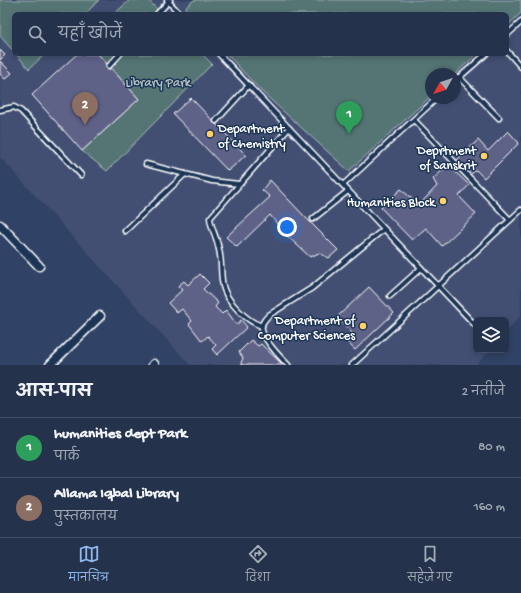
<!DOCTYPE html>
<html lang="hi">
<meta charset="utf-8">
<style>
:root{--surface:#24324c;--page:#2c3a53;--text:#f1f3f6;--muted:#a3aab5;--line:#414d64;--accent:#90b9f0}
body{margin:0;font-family:"Gochi Hand","Playpen Sans Deva",sans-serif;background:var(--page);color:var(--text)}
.controls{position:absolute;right:12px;bottom:12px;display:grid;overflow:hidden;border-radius:6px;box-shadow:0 2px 6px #0003}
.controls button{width:36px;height:36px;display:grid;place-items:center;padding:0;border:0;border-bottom:1px solid var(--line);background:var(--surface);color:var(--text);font:20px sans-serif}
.compass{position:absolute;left:425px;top:68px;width:36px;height:36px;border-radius:50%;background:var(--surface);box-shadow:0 2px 6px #0003;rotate:230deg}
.you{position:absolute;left:287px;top:227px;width:14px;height:14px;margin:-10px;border:3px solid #fff;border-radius:50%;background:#1a73e8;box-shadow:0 0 0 6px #1a73e833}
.badge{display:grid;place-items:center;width:26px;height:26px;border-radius:50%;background:var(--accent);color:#fff;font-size:13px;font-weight:700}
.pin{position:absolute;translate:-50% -33px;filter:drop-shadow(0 1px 2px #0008)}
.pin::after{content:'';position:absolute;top:21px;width:14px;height:12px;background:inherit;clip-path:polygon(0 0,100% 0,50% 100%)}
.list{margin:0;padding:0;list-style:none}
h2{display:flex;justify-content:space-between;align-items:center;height:52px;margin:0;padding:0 16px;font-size:17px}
h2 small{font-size:13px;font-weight:400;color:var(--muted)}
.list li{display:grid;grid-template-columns:26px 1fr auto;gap:12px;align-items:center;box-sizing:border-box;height:60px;padding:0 16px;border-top:1px solid var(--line)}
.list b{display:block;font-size:15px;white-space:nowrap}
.list p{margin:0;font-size:13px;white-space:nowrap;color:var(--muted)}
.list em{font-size:13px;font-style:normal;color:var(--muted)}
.icon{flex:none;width:22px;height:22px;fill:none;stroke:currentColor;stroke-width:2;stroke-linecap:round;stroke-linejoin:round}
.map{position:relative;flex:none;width:521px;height:365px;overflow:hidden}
.search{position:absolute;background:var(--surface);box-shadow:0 2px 6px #0003;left:12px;right:12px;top:12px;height:44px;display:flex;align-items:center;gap:10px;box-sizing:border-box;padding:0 14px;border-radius:6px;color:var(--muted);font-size:15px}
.sheet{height:172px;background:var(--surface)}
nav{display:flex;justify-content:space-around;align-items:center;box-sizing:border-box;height:56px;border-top:1px solid var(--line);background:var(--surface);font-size:11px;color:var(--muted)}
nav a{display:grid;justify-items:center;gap:2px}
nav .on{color:var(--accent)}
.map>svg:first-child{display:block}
</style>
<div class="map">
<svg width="521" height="365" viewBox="0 0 521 365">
<rect width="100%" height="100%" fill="#304265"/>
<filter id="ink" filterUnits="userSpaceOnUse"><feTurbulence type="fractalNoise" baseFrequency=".025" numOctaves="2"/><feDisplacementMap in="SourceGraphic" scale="8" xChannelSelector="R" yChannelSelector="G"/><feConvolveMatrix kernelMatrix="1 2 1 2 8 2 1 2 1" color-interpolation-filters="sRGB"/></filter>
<g filter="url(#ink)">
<path fill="#425072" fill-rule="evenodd" d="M0,0H521V315L506,332V320H476V350H490L476,365H190L0,157ZM14,14H507V54H14ZM431,74H455V98H431Z"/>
<g fill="#547575" stroke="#aababa">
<polygon points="0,0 99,0 85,14 14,14 14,52 0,36"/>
<polygon points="130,0 148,0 162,14 114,14"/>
<polygon points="194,0 521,0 521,13 507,26 507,14 191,14 185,8"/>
<polygon points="16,54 45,54 29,69"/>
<polygon points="98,54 202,54 212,64 107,171 82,151 139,99"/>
<polygon points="227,54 477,54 455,74 431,74 431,96 349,171 261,91"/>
</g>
<g fill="#5e6287" stroke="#fff">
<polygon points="0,50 5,55 0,60"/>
<polygon points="77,54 98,54 139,99 82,151 32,95"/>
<polygon points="0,61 12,73 5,79 0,74"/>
<polygon points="191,98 246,155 228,171 173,114"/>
<polygon points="508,131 519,143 484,178 476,170 470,175 456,161 478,140 488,151"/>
<polygon points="448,165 469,185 459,196 476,214 442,246 426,228 412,240 381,208 401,189 419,205 437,186 433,179"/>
<polygon points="270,180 307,219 338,250 329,258 319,253 310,257 285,234 270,215 237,247 226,237 270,197 262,190"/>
<polygon points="200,274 209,283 203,289 218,303 215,307 222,314 226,310 237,325 241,320 247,327 217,355 212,349 216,345 208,336 202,341 189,324 192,321 182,309 177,313 168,303 182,290 178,286 184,281 188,285"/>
<polygon points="369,287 394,313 355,350 347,342 354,335 337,317"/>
<polygon points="251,340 258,346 261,344 283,365 242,365 241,363 243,358 239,352"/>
</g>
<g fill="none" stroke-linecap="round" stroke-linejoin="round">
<defs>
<g id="lane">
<polyline points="167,0 180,14"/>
<polyline points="157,14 170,0"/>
<polyline points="507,35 521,22"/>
<polyline points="507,51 521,67"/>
<polyline points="219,54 476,326"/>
<polyline points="109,66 120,54"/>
<polyline points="459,77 499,118"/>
<polyline points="455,81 486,54"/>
<polyline points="0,110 14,107 21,111 81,175"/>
<polyline points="414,120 510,220"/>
<polyline points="216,121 249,85"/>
<polyline points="146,164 212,181 239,184"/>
<polyline points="343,185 437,98"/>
<polyline points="313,219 348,191"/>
<polyline points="125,231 185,174"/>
<polyline points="390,296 421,268"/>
<path d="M262,326C252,323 246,318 239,311C213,285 226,274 218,245C216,236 211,228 210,218L289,128"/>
<path d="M288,365C281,358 259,336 262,325C263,321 266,318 269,315L312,288L384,229"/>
<polyline points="352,365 521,210"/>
</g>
<g id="street">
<polyline points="0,225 39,266"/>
<polyline points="50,365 100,316"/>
<polyline points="153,365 154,364"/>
</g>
</defs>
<use href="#lane" stroke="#fff" stroke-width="7"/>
<use href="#street" stroke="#fff" stroke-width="11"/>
<use href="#lane" stroke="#1d3557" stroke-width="4"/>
<use href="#street" stroke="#1d3557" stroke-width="8"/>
</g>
</g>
<g fill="#ffd166" stroke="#1d3557" stroke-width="1.5">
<circle cx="210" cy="134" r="4"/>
<circle cx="484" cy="156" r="4"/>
<circle cx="443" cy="201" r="4"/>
<circle cx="363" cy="326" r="4"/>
</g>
<g text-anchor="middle" stroke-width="3" stroke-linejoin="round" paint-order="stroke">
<g font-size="13" fill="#b2c1c1" stroke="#1d3557">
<text x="158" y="86">Library Park</text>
</g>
<g font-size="13" fill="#fff" stroke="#1d3557" text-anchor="end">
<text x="218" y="132" text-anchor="start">Department<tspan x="218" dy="15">of Chemistry</tspan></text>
<text x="476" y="154">Deprtment<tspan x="476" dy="15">of Sanskrit</tspan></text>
<text x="435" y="206">Humanities Block</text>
<text x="355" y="324">Department of<tspan x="355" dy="15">Computer Sciences</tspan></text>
</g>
</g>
</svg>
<div class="controls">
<button><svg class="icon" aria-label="layers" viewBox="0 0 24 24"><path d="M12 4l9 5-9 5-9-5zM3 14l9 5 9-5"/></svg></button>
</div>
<svg class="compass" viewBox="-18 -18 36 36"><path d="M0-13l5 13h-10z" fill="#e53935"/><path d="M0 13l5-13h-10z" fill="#a3aab5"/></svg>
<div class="you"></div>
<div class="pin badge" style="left:349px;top:134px;background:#2e9e5b">1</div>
<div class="pin badge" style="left:85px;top:125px;background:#8d6e63">2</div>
<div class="search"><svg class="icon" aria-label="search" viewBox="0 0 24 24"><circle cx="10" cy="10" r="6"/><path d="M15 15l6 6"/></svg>यहाँ खोजें</div>
</div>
<section class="sheet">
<h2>आस-पास<small>2 नतीजे</small></h2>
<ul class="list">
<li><span class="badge" style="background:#2e9e5b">1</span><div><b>humanities dept Park</b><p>पार्क</p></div><em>80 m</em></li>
<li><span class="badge" style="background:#8d6e63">2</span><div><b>Allama Iqbal Library</b><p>पुस्तकालय</p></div><em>160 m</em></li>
</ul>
</section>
<nav>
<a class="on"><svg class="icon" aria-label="map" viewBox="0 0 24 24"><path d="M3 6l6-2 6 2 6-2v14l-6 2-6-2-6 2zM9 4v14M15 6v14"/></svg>मानचित्र</a>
<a><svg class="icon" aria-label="directions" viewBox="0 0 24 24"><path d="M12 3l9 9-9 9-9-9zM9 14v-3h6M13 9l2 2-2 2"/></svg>दिशा</a>
<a><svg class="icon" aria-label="saved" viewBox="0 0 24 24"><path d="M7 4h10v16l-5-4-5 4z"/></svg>सहेजे गए</a>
</nav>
